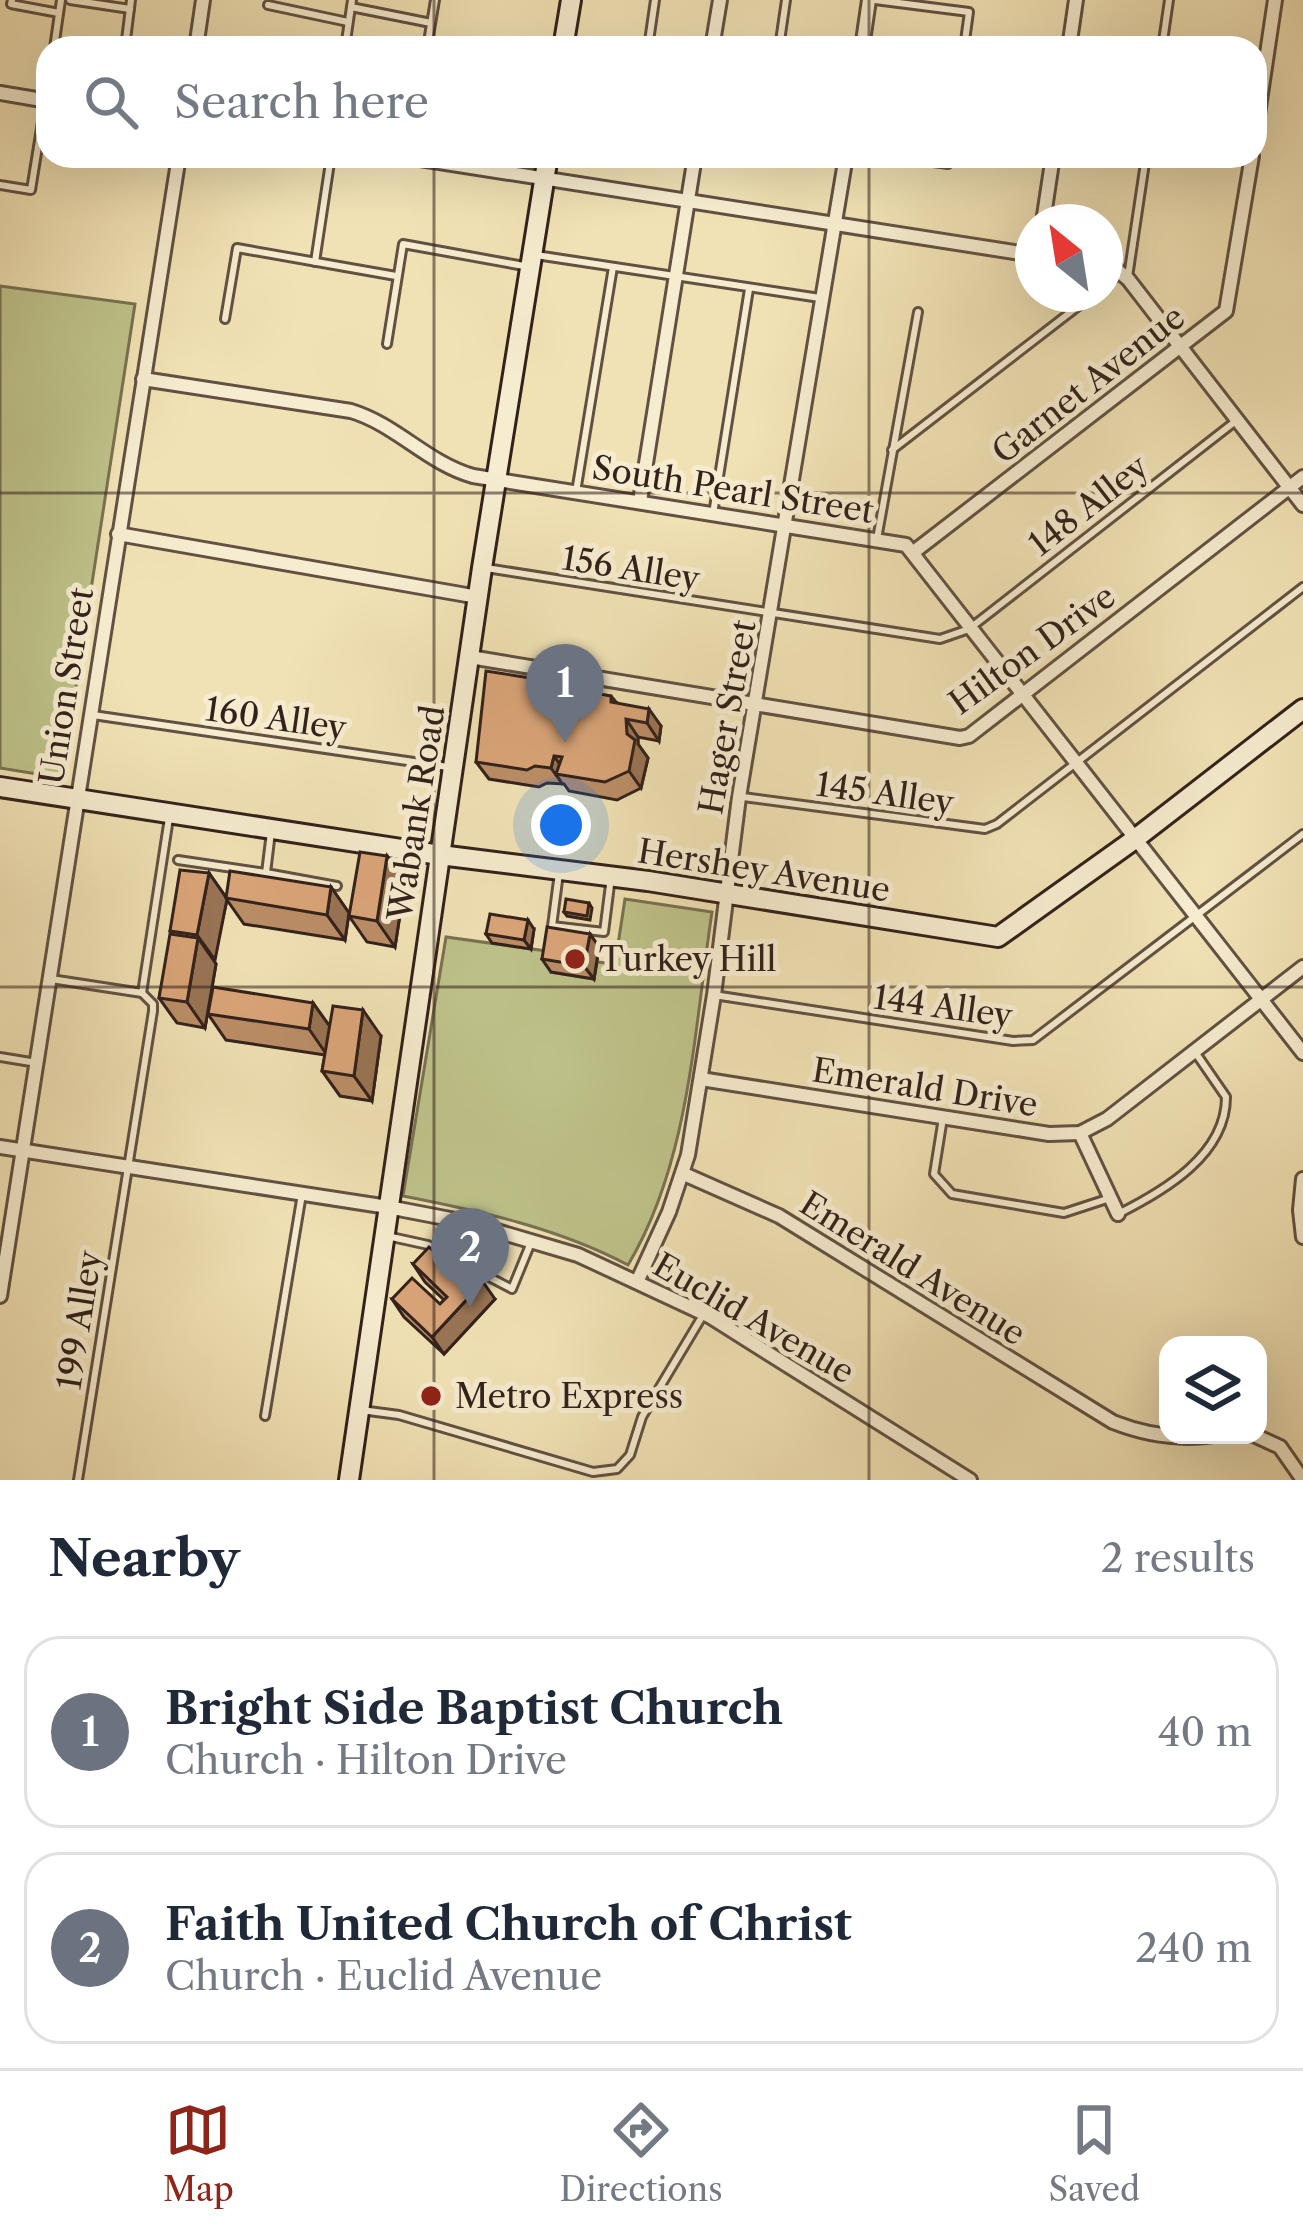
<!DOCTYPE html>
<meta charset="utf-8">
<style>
:root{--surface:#fff;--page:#f6f6f7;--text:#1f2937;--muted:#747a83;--line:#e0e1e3;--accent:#8f2418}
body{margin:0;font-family:"Libre Caslon Text",serif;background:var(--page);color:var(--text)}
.controls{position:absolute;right:36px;bottom:36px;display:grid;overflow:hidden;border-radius:24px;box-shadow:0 12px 48px #0002}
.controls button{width:108px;height:108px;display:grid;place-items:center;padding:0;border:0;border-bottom:3px solid var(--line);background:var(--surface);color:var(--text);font:60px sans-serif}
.compass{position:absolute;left:1015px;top:204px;width:108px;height:108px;border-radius:50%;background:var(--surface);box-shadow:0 12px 48px #0002;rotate:330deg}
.you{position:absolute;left:561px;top:825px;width:42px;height:42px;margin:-30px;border:9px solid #fff;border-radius:50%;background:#1a73e8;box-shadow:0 0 0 18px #1a73e833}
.badge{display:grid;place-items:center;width:78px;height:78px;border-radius:50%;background:var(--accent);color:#fff;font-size:39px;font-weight:700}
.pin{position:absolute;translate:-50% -99px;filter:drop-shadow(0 3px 6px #0008)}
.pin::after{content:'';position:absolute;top:63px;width:42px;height:36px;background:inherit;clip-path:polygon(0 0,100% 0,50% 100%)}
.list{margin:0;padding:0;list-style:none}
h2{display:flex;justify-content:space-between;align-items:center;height:156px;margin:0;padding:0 48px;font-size:51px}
h2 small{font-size:39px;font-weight:400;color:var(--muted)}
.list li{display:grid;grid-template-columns:78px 1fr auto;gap:36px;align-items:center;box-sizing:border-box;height:192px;margin:0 24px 24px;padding:0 24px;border:3px solid var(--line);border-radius:36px}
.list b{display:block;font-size:45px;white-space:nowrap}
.list p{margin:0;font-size:39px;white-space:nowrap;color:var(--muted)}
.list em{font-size:39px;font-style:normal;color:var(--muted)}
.icon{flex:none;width:66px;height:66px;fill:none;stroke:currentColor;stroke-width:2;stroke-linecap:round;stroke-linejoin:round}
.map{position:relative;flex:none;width:1303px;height:1480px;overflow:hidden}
.search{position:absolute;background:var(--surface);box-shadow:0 12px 48px #0002;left:36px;right:36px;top:36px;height:132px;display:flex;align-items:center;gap:30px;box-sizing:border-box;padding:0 42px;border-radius:36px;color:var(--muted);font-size:45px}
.sheet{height:588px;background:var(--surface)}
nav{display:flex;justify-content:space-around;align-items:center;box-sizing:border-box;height:168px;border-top:3px solid var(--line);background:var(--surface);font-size:33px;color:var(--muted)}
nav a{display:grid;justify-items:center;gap:6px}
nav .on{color:var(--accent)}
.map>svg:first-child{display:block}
</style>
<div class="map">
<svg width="1303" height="1480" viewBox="0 0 1303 1480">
<rect width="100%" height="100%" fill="#f1e2b5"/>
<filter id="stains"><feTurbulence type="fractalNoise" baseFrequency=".00167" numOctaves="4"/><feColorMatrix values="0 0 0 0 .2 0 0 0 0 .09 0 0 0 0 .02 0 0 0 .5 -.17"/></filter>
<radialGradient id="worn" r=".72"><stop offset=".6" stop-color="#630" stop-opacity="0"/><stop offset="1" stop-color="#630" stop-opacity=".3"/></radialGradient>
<g fill="#bec28a" stroke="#787252" stroke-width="3">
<polygon points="0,286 135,304 62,778 0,768"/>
<path d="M625,899L712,912C694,1030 690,1161 628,1265C558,1228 480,1211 403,1196L446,937L554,952L551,972L594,979L597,962L615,964Z"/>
</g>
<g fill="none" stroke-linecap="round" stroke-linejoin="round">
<defs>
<g id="lane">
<polyline points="12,0 11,4 59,13"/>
<polyline points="70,0 130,9"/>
<polyline points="875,0 969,12 964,48"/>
<polyline points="268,5 348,22"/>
<polyline points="351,7 431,23"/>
<polyline points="54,48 61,0"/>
<polyline points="125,48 131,0"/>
<polyline points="345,48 352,0"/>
<polyline points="427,48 435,0"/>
<polyline points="648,48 655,0"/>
<polyline points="779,48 786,0"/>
<polyline points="1162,48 1169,0"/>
<polyline points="889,156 948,164 949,156"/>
<polyline points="0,185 31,190 48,85"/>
<polyline points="536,255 820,298"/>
<polyline points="315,262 331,156"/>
<polyline points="1128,277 1146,156"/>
<polyline points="1105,285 1121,272"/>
<polyline points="225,319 237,248 396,276"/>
<polyline points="387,344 403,244 524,266"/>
<polyline points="892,450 1094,294"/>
<polyline points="576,492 613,267"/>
<polyline points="713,514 749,289"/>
<polyline points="877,539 918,312"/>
<polyline points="486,568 940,639 969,629 1237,420"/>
<polyline points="93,715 448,767"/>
<polyline points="743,797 985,829 997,824 1303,587"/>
<polyline points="271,832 266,873 337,886"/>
<polyline points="178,860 266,873"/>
<polyline points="559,873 552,926 604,932 611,877"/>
<polyline points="51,979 142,993"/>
<polyline points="142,993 169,818"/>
<polyline points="714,995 1013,1041 1033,1040 1303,834"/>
<polyline points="0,1057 37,1063"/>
<polyline points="943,1118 934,1174 952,1194 1064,1213 1110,1198"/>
<path d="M1118,1214C1164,1191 1226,1155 1226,1097L1195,1052"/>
<polyline points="387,1236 428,1245 512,1289 530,1245"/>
<polyline points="361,1410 399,1415 593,1472 617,1469 630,1455 642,1417 703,1315"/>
<polyline points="265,1416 302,1194"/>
<polyline points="78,1480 153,1011 153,1004 142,993"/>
</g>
<g id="street">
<polyline points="196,48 203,0"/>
<polyline points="712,48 720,0"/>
<polyline points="862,48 869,0"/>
<polyline points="1069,48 1076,0"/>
<polyline points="0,93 48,101"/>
<polyline points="1255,134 1275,0"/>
<polyline points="401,156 1033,255"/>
<polyline points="1043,222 1053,156"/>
<polyline points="1105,268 1117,270 1128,279 1303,505"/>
<path d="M143,379L351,411C397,425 427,463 473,476L906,545L1303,1053"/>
<polyline points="640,501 695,156"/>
<polyline points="118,534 478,597"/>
<polyline points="915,551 1226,311 1252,156"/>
<polyline points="470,657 960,738 969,736 1303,477"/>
<polyline points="701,1079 1049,1134 1080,1133 1107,1119 1303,967"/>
<polyline points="1080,1133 1118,1214"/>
<polyline points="0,1147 388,1207 466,1222 578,1255 709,1316 970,1480"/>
<path d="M684,1174L779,1216L1113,1422C1146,1435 1179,1440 1213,1435"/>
<polyline points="1303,1179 1300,1210 1303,1237"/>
<polyline points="638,1280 669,1212 688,1155 714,995 739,797 846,156"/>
<path d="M0,1296C60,916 118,536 179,156"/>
<polyline points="1254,1435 1280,1447 1303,1480"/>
</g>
<g id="secondary">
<polyline points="563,48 571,0"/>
<polyline points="0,787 440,855 648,881 998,937 1135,839 1303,709"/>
<polyline points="349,1480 482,568 548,156"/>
</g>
</defs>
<use href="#lane" stroke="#625142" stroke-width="12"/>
<use href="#street" stroke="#625142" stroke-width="18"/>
<use href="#secondary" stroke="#33211b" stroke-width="24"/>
<use href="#lane" stroke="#f6eccf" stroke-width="6"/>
<use href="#street" stroke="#f6eccf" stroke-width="12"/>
<use href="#secondary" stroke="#f6eccf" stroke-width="18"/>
</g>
<g fill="#bb8e68" stroke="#33211b" stroke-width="3">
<polygon points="530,678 536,686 558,689 565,699 611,696 616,702 661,726 659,741 638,737 638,744 648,758 641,788 617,800 569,791 564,784 547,783 539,787 489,779 476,762"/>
<polygon points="387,856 405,882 395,947 367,942 349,916"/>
<polygon points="209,873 226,897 331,887 349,913 345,940 244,924 227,900 213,960 216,964 205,1028 177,1023 159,998 172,934 170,931"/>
<polygon points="589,903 592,908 590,920 567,916 564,912"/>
<polygon points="534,929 531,949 492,943 486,934"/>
<polygon points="590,934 599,947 594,979 551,972 542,959"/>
<polygon points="313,1003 329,1026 381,1036 372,1101 340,1096 322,1071 325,1055 226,1040 208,1014"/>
<polygon points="413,1264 461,1276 495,1299 444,1354 404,1317 392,1299 440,1304 444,1300 425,1282"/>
</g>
<g fill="#997455" stroke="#33211b" stroke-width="3">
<polygon points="649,709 661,726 659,741 647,723"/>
<polygon points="626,719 638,737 638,744 648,758 641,788 629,771"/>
<polygon points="554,756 566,773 556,774 563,785 551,768"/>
<polygon points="387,856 405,882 395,947 377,921"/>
<polygon points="209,873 227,899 215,960 197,935"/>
<polygon points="331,887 349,913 345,940 327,915"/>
<polygon points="528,920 534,929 531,949 524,940"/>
<polygon points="590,934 599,947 594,979 584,966"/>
<polygon points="198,938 216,964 205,1028 187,1002"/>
<polygon points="313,1003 331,1028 327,1055 309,1029"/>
<polygon points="363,1010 381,1036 372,1101 354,1076"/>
<polygon points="483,1282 495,1299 444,1354 432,1337"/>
</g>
<g fill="#daa579" stroke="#33211b" stroke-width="3">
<polygon points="486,671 530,678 530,686 558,689 557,698 571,699 573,689 611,696 611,702 649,709 647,723 626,719 627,734 635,740 629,771 605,782 556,774 562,757 554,756 551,768 535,766 527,770 476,762"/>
<polygon points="360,852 387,856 377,921 349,916"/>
<polygon points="180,870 209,873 197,935 170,931"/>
<polygon points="230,871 331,887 327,915 226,898"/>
<polygon points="566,899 589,903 587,916 564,912"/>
<polygon points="490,914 528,920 524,940 486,934"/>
<polygon points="547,927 590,934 584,966 542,959"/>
<polygon points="170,934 198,938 187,1002 159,998"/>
<polygon points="213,987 313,1003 309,1029 208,1014"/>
<polygon points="333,1006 363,1010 354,1076 322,1071"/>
<polygon points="429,1247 461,1276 469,1268 483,1282 432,1337 392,1299 412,1278 440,1304 447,1297 413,1264"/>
</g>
<path fill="none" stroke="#33211b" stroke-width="3" stroke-opacity="0.55" d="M434,0V48M869,0V48M434,156V1480M869,156V1480M0,493H1303M0,987H1303"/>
<g fill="#8f2418" stroke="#f6eccf" stroke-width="4.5">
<circle cx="575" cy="959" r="12"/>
<circle cx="431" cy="1396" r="12"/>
</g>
<g text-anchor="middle" stroke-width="10" stroke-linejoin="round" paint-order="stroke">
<g font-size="33" fill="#33211b" stroke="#f6eccf">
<text transform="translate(1088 384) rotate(-38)" y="12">Garnet Avenue</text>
<text transform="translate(733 489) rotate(9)" y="12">South Pearl Street</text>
<text transform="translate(1088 505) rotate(-38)" y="12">148 Alley</text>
<text transform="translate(631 568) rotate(9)" y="12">156 Alley</text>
<text transform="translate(1032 649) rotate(-36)" y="12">Hilton Drive</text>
<text transform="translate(66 686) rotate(-81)" y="12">Union Street</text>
<text transform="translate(727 717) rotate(-80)" y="12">Hager Street</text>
<text transform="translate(276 718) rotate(8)" y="12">160 Alley</text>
<text transform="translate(885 793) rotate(8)" y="12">145 Alley</text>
<text transform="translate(416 813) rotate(-81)" y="12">Wabank Road</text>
<text transform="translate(764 870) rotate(9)" y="12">Hershey Avenue</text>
<text transform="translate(943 1006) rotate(8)" y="12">144 Alley</text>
<text transform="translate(925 1087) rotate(9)" y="12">Emerald Drive</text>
<text transform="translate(913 1268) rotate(32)" y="12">Emerald Avenue</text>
<text transform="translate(754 1318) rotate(30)" y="12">Euclid Avenue</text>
<text transform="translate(79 1320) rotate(-81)" y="12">199 Alley</text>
</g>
<g font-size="33" fill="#33211b" stroke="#f6eccf" text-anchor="start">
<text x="599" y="971">Turkey Hill</text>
<text x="455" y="1408">Metro Express</text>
</g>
</g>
<rect width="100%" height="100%" filter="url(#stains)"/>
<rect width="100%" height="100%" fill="url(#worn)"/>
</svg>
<div class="controls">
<button><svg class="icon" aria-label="layers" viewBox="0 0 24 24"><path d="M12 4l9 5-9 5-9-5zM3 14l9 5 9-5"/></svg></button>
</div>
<svg class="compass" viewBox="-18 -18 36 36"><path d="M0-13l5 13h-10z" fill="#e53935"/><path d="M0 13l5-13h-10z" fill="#747a83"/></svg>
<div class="you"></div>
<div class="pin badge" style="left:565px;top:743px;background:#6b7280">1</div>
<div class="pin badge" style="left:470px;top:1307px;background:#6b7280">2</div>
<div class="search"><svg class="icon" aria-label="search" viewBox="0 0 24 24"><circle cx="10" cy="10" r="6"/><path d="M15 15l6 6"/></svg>Search here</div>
</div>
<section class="sheet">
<h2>Nearby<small>2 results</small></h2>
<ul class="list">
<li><span class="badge" style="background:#6b7280">1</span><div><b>Bright Side Baptist Church</b><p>Church · Hilton Drive</p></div><em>40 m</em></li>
<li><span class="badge" style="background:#6b7280">2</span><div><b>Faith United Church of Christ</b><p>Church · Euclid Avenue</p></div><em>240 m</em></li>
</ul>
</section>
<nav>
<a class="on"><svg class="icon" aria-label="map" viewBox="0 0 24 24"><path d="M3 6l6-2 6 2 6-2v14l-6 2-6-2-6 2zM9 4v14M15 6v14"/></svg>Map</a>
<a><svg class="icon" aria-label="directions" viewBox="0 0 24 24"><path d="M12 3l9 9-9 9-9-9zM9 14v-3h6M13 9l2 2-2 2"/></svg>Directions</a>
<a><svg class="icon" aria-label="saved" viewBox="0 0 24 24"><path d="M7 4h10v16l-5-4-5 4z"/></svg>Saved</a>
</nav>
